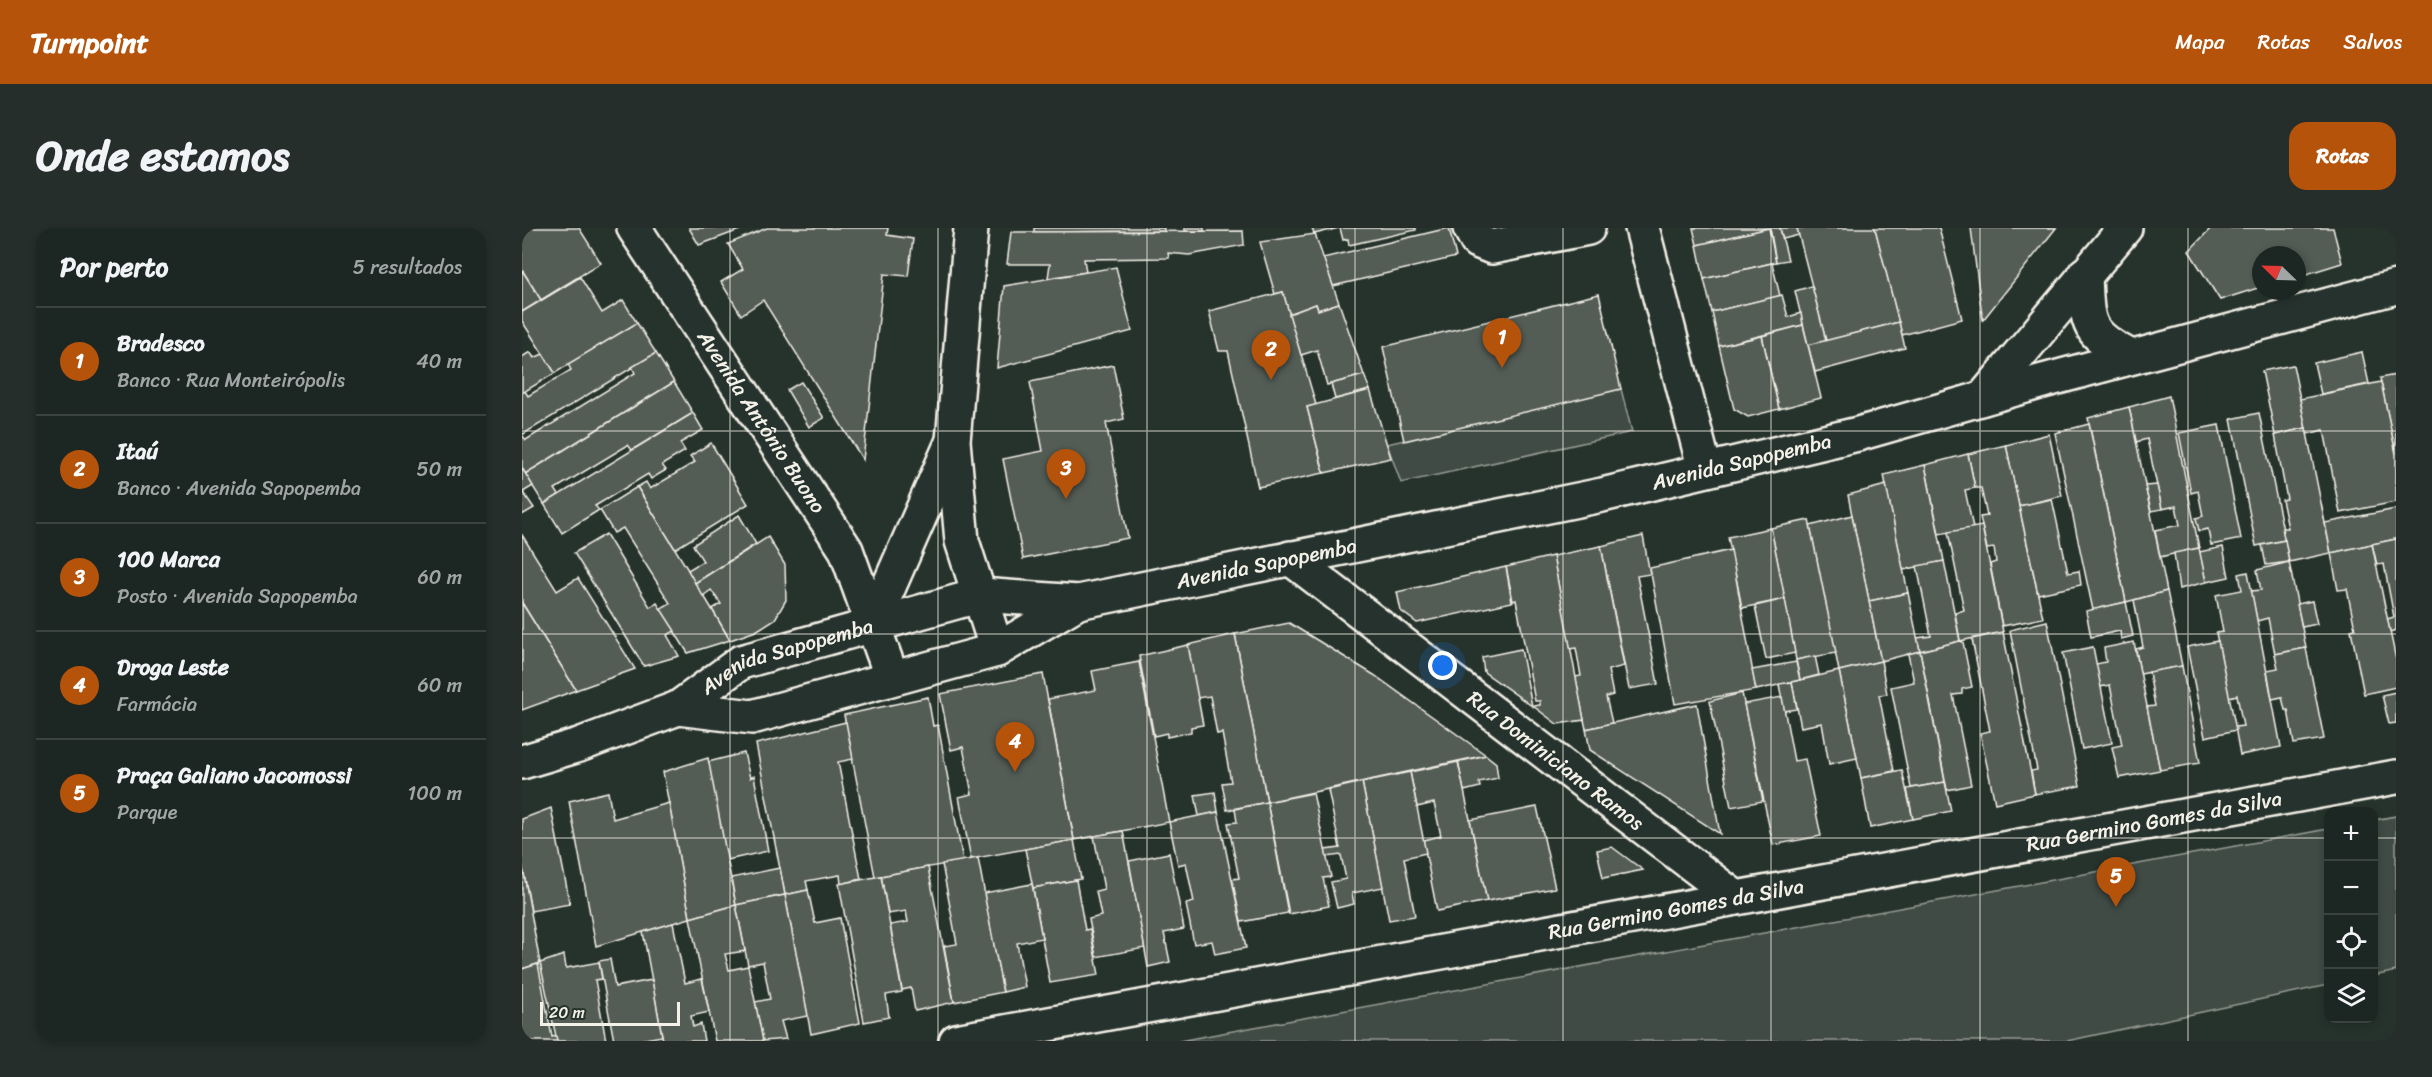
<!DOCTYPE html>
<html lang="pt">
<meta charset="utf-8">
<style>
:root{--surface:#1c2622;--page:#252e2a;--text:#f1f3f6;--muted:#a0a5a5;--line:#3a4340;--accent:#b45309}
body{margin:0;font-family:Sriracha,sans-serif;background:var(--page);color:var(--text)}
.controls{position:absolute;right:18px;bottom:18px;display:grid;overflow:hidden;border-radius:12px;box-shadow:0 3px 9px #0003}
.controls button{width:54px;height:54px;display:grid;place-items:center;padding:0;border:0;border-bottom:2px solid var(--line);background:var(--surface);color:var(--text);font:30px sans-serif}
.compass{position:absolute;left:1730px;top:18px;width:54px;height:54px;border-radius:50%;background:var(--surface);box-shadow:0 3px 9px #0003;rotate:293deg}
.scale{position:absolute;left:18px;bottom:15px;width:140px;box-sizing:border-box;padding-left:6px;border:3px solid #f4f1e8;border-top:0;font-size:16px;line-height:21px;white-space:nowrap;color:#f4f1e8;-webkit-text-stroke:4px #26332d;paint-order:stroke}
.you{position:absolute;left:921px;top:438px;width:21px;height:21px;margin:-15px;border:4px solid #fff;border-radius:50%;background:#1a73e8;box-shadow:0 0 0 9px #1a73e833}
.badge{display:grid;place-items:center;width:39px;height:39px;border-radius:50%;background:var(--accent);color:#fff;font-size:20px;font-weight:700}
.pin{position:absolute;translate:-50% -50px;filter:drop-shadow(0 2px 3px #0008)}
.pin::after{content:'';position:absolute;top:32px;width:21px;height:18px;background:inherit;clip-path:polygon(0 0,100% 0,50% 100%)}
.list{margin:0;padding:0;list-style:none}
h2{display:flex;justify-content:space-between;align-items:center;height:78px;margin:0;padding:0 24px;font-size:26px}
h2 small{font-size:20px;font-weight:400;color:var(--muted)}
.list li{display:grid;grid-template-columns:39px 1fr auto;gap:18px;align-items:center;box-sizing:border-box;height:108px;padding:0 24px;border-top:2px solid var(--line)}
.list b{display:block;font-size:22px;white-space:nowrap}
.list p{margin:0;font-size:20px;white-space:nowrap;color:var(--muted)}
.list em{font-size:20px;font-style:normal;color:var(--muted)}
.icon{flex:none;width:33px;height:33px;fill:none;stroke:currentColor;stroke-width:2;stroke-linecap:round;stroke-linejoin:round}
.map{position:relative;flex:none;width:1874px;height:813px;overflow:hidden;border-radius:18px}
header{display:flex;align-items:center;gap:36px;box-sizing:border-box;height:84px;padding:0 30px;background:var(--accent);color:#fff}
header strong{font-size:28px}
nav{display:flex;gap:33px;margin-inline-start:auto;font-size:21px}
.intro{display:flex;align-items:center;justify-content:space-between;box-sizing:border-box;height:144px;padding:0 36px}
h1{margin:0;font-size:42px}
.button{padding:15px 27px;border-radius:18px;background:var(--accent);color:#fff;font-size:21px;font-weight:700}
main{display:flex;gap:36px;padding:0 36px}
aside{flex:1;background:var(--surface);border-radius:18px;box-shadow:0 3px 9px #0003}
.map>svg:first-child{display:block}
</style>
<header>
<strong>Turnpoint</strong>
<nav><a>Mapa</a><a>Rotas</a><a>Salvos</a></nav>
</header>
<div class="intro"><h1>Onde estamos</h1><a class="button">Rotas</a></div>
<main>
<aside>
<h2>Por perto<small>5 resultados</small></h2>
<ul class="list">
<li><span class="badge">1</span><div><b>Bradesco</b><p>Banco · Rua Monteirópolis</p></div><em>40 m</em></li>
<li><span class="badge">2</span><div><b>Itaú</b><p>Banco · Avenida Sapopemba</p></div><em>50 m</em></li>
<li><span class="badge">3</span><div><b>100 Marca</b><p>Posto · Avenida Sapopemba</p></div><em>60 m</em></li>
<li><span class="badge">4</span><div><b>Droga Leste</b><p>Farmácia</p></div><em>60 m</em></li>
<li><span class="badge">5</span><div><b>Praça Galiano Jacomossi</b><p>Parque</p></div><em>100 m</em></li>
</ul>
</aside>
<div class="map">
<svg width="1874" height="813" viewBox="0 0 1874 813">
<rect width="100%" height="100%" fill="#26332d"/>
<filter id="ink" filterUnits="userSpaceOnUse"><feTurbulence type="fractalNoise" baseFrequency=".0167" numOctaves="2"/><feDisplacementMap in="SourceGraphic" scale="12" xChannelSelector="R" yChannelSelector="G"/><feConvolveMatrix kernelMatrix="1 2 1 2 8 2 1 2 1" color-interpolation-filters="sRGB"/></filter>
<g filter="url(#ink)">
<g fill="#414b45" stroke="#9a9e96" stroke-width="1.5">
<polygon points="1099,161 1110,204 879,255 865,216"/>
<polygon points="1874,588 1874,743 1852,748 1852,592"/>
<polygon points="1806,601 1806,757 1545,813 657,813"/>
</g>
<g fill="#525c55" stroke="#f4f1e8" stroke-width="1.5">
<polygon points="2,0 57,0 79,35 19,72 0,42 0,1"/>
<polygon points="167,0 223,0 177,17"/>
<polygon points="245,0 366,0 365,7 391,11 386,48 362,46 341,232 241,72 219,87 199,54 221,41 206,16"/>
<polygon points="512,0 642,0 642,3 512,4"/>
<rect x="663" y="0" width="19" height="3"/>
<polygon points="790,0 817,0 792,6"/>
<polygon points="818,0 894,0 894,2 827,17 826,11 821,12"/>
<polygon points="927,0 934,29 811,58 801,30"/>
<polygon points="1171,0 1248,0 1175,17"/>
<polygon points="1247,0 1254,34 1182,51 1175,17"/>
<polygon points="1248,0 1258,0 1266,32 1254,34"/>
<polygon points="1258,0 1275,0 1277,7 1261,11"/>
<polygon points="1275,0 1353,0 1377,94 1304,113"/>
<polygon points="1353,0 1417,0 1440,91 1380,107"/>
<polygon points="1449,0 1534,0 1461,92 1460,87"/>
<polygon points="1689,0 1811,0 1820,35 1775,49 1775,27 1739,27 1739,59 1698,72 1667,23"/>
<polygon points="721,3 722,17 667,27 646,25 647,30 562,31 564,44 526,50 528,36 485,36 489,4"/>
<polygon points="793,6 817,75 796,82 794,76 767,86 761,64 753,66 738,14"/>
<polygon points="1250,35 1258,68 1190,84 1182,51"/>
<polygon points="594,39 610,103 475,140 482,58"/>
<polygon points="0,42 19,72 0,84"/>
<polygon points="58,49 80,85 101,72 115,95 33,145 0,93 0,84"/>
<polygon points="1290,58 1304,113 1286,117 1273,63"/>
<polygon points="761,64 794,177 785,179 802,245 736,259 706,123 697,123 687,83"/>
<polygon points="1077,66 1099,161 882,213 861,119"/>
<polygon points="1260,67 1266,89 1279,85 1281,97 1197,118 1190,84"/>
<polygon points="817,75 842,147 805,157 795,122 779,127 767,86 794,76 796,82"/>
<polygon points="1377,94 1383,120 1293,144 1286,117"/>
<polygon points="115,95 134,125 0,207 0,165 3,163 6,168 49,142 46,136"/>
<polygon points="1281,97 1299,170 1257,181 1240,108"/>
<polygon points="1240,108 1257,181 1226,189 1212,181 1197,118"/>
<polygon points="8,124 12,130 21,126 33,145 0,165 0,129"/>
<polygon points="1840,124 1847,156 1799,166 1792,135"/>
<polygon points="134,125 152,154 3,246 0,240 0,207 4,212 113,145 110,139"/>
<polygon points="591,137 602,191 584,195 606,310 501,331 481,231 521,223 508,154"/>
<polygon points="1771,137 1784,200 1753,207 1740,143"/>
<polygon points="842,147 848,162 813,171 809,156"/>
<polygon points="1874,147 1874,226 1858,150"/>
<polygon points="152,154 171,185 110,222 106,217 33,261 37,267 22,276 3,246"/>
<polygon points="279,154 302,190 287,199 265,162"/>
<polygon points="1859,154 1874,226 1874,274 1818,285 1802,202 1785,206 1778,171"/>
<polygon points="848,162 869,230 802,245 785,179"/>
<polygon points="1647,168 1677,320 1638,329 1633,302 1658,297 1654,278 1640,281 1625,211 1614,214 1607,179"/>
<polygon points="1607,179 1645,363 1604,374 1566,190"/>
<polygon points="171,185 181,202 158,215 163,223 140,237 144,242 129,251 126,246 73,278 77,282 40,305 22,276"/>
<polygon points="1737,185 1763,312 1734,318 1709,191"/>
<polygon points="1567,196 1604,374 1571,382 1533,205"/>
<polygon points="1697,197 1719,311 1689,317 1686,301 1677,303 1674,290 1681,288 1676,263 1669,265 1657,205"/>
<polygon points="1784,200 1809,325 1767,334 1760,300 1766,300 1760,272 1765,271 1753,207"/>
<polygon points="1527,206 1540,268 1497,278 1484,217"/>
<polygon points="189,215 226,276 153,321 115,259 124,254 128,261 173,234 168,228"/>
<polygon points="1484,217 1521,390 1480,398 1468,336 1474,334 1472,320 1465,321 1458,289 1465,288 1459,260 1453,260 1446,226"/>
<polygon points="1446,226 1453,260 1443,262 1451,300 1417,306 1403,237"/>
<polygon points="1403,237 1422,333 1381,342 1362,247"/>
<polygon points="0,240 11,258 1,264 12,280 0,287"/>
<polygon points="1364,257 1386,365 1347,373 1326,267"/>
<polygon points="1635,257 1640,281 1629,283 1623,258"/>
<polygon points="115,259 190,381 208,412 166,425 138,381 148,375 101,300 92,305 78,282"/>
<polygon points="1530,271 1546,345 1557,343 1559,357 1516,366 1497,278"/>
<polygon points="1874,281 1874,311 1809,325 1803,295"/>
<polygon points="217,287 234,316 173,355 166,342 181,333 171,317"/>
<polygon points="1330,287 1359,433 1317,443 1288,298"/>
<polygon points="1287,292 1314,425 1274,432 1249,300"/>
<polygon points="1460,298 1481,404 1438,413 1433,385 1442,382 1426,304"/>
<polygon points="1249,300 1263,371 1220,380 1206,309"/>
<polygon points="84,306 128,379 135,375 153,403 145,407 157,428 122,438 52,325"/>
<polygon points="0,307 35,363 56,350 113,441 54,462 0,375"/>
<polygon points="1121,308 1128,346 1115,348 1136,456 1107,461 1079,318"/>
<polygon points="246,309 263,337 264,372 253,391 234,403 208,412 190,381 199,376 189,362 181,368 173,355"/>
<polygon points="1874,311 1874,402 1868,404 1865,391 1872,389 1862,336 1855,337 1850,316"/>
<polygon points="1763,312 1767,334 1744,337 1740,317"/>
<polygon points="1850,316 1874,432 1874,459 1842,466 1829,402 1833,401 1825,361 1816,362 1809,325"/>
<polygon points="1079,318 1102,438 1086,442 1091,467 1084,469 1090,495 1064,501 1053,449 1059,448 1054,420 1048,421 1031,328"/>
<polygon points="1701,319 1707,349 1684,354 1677,324"/>
<polygon points="1677,320 1684,354 1657,361 1652,325"/>
<polygon points="1209,322 1234,462 1153,476 1128,340"/>
<polygon points="1031,328 1062,492 1035,496 1011,478 1018,477 1018,473 1013,473 994,372 991,373 984,339"/>
<polygon points="1422,333 1438,413 1398,423 1395,410 1409,408 1395,338"/>
<polygon points="1767,334 1784,420 1753,426 1746,390 1735,393 1729,363 1739,362 1735,342"/>
<polygon points="984,339 990,374 895,395 879,383 875,364"/>
<polygon points="1726,344 1759,519 1718,527 1713,499 1721,498 1715,467 1707,469 1694,405 1701,404 1694,367 1720,362 1717,346"/>
<polygon points="1645,363 1660,438 1618,446 1614,421 1621,419 1612,372"/>
<polygon points="1386,365 1398,423 1359,433 1347,373"/>
<polygon points="1263,371 1273,425 1244,431 1233,378"/>
<polygon points="1790,373 1795,396 1780,399 1775,376"/>
<polygon points="1604,374 1611,408 1599,411 1598,403 1569,409 1564,383"/>
<polygon points="0,375 54,462 0,482"/>
<polygon points="1525,393 1558,558 1513,566 1509,543 1515,542 1488,402"/>
<polygon points="767,395 852,447 964,527 745,574 713,406"/>
<polygon points="1481,404 1513,566 1473,575 1458,505 1468,503 1450,411"/>
<polygon points="713,406 745,574 705,582 700,555 709,554 700,505 695,506 688,468 675,470 666,417"/>
<polygon points="1438,413 1441,414 1450,459 1440,461 1440,466 1431,467 1449,557 1425,562 1398,423"/>
<polygon points="1696,413 1714,502 1683,509 1665,419"/>
<polygon points="1612,414 1638,542 1597,550 1590,519 1600,517 1588,457 1578,459 1574,436 1584,434 1582,420"/>
<polygon points="666,417 681,497 669,499 669,504 645,509 645,505 632,508 617,428"/>
<polygon points="1571,419 1590,515 1560,521 1541,425"/>
<polygon points="1784,420 1802,511 1772,516 1766,482 1763,482 1760,469 1750,471 1745,442 1756,440 1753,426"/>
<polygon points="999,421 1010,478 962,444 960,429"/>
<polygon points="1398,423 1423,554 1389,560 1369,459 1392,454 1386,426"/>
<polygon points="1293,428 1297,447 1278,452 1274,432"/>
<polygon points="1359,433 1365,466 1357,467 1372,543 1339,550 1317,443"/>
<polygon points="617,434 647,594 552,612 526,471 574,462 570,443"/>
<polygon points="1274,434 1278,452 1234,462 1230,442"/>
<polygon points="1660,438 1678,535 1638,542 1625,479 1633,478 1627,444"/>
<polygon points="1317,443 1335,530 1307,536 1300,495 1279,499 1270,454"/>
<polygon points="521,446 552,612 449,631 437,569 450,566 441,519 429,522 418,466"/>
<polygon points="1270,454 1275,481 1262,483 1257,456"/>
<polygon points="1874,464 1874,495 1867,496 1860,467"/>
<polygon points="1220,465 1241,573 1209,579 1188,473"/>
<polygon points="406,469 411,498 416,497 441,633 353,649 322,487"/>
<polygon points="1260,469 1272,533 1283,531 1299,608 1251,617 1222,476"/>
<polygon points="1175,476 1181,511 1198,606 1068,522 1064,501"/>
<polygon points="324,494 331,531 316,534 339,651 319,656 318,647 284,653 286,662 263,667 234,516"/>
<polygon points="222,525 228,550 232,548 246,623 205,632 186,534"/>
<polygon points="964,527 974,535 976,550 957,554 958,559 942,563 936,534"/>
<polygon points="186,530 214,677 168,690 141,544"/>
<polygon points="936,534 965,673 915,683 901,612 919,608 912,575 895,579 888,544"/>
<polygon points="1380,542 1391,591 1348,600 1339,550"/>
<polygon points="888,544 904,625 882,630 893,688 867,692 840,554"/>
<polygon points="840,554 861,659 830,665 832,676 815,680 809,654 824,651 819,627 804,629 803,622 818,620 806,562"/>
<polygon points="1423,554 1429,583 1391,591 1385,561"/>
<polygon points="86,564 91,591 147,575 168,690 74,718 47,573"/>
<polygon points="693,564 696,584 677,588 673,567"/>
<polygon points="791,565 809,649 801,650 807,678 767,686 745,574"/>
<polygon points="745,574 766,685 719,694 710,651 717,650 706,595 715,594 713,581"/>
<polygon points="1015,579 1033,660 965,673 948,592"/>
<polygon points="29,580 48,676 9,683 0,635 0,591"/>
<polygon points="696,584 724,720 693,726 690,713 672,716 664,676 672,674 664,635 656,637 647,594"/>
<polygon points="601,603 623,720 574,729 567,691 579,688 574,663 582,661 572,608"/>
<polygon points="552,612 559,651 511,660 503,621"/>
<polygon points="1090,619 1121,642 1081,650 1075,622"/>
<polygon points="647,625 662,701 642,705 648,734 626,739 607,633"/>
<polygon points="456,630 481,764 432,774 422,718 435,716 420,636"/>
<polygon points="0,635 18,735 0,741"/>
<polygon points="406,639 432,774 393,783 389,760 380,762 368,697 386,694 384,683 366,686 359,648"/>
<polygon points="258,640 263,667 214,677 209,650"/>
<polygon points="359,648 380,764 364,767 367,789 342,794 317,656"/>
<polygon points="554,652 563,702 568,701 577,747 528,755 511,660"/>
<polygon points="510,656 520,710 495,715 503,759 481,764 462,665"/>
<polygon points="286,662 293,695 318,690 338,795 289,806 263,667"/>
<polygon points="263,667 286,788 259,793 264,811 241,813 233,774 248,771 241,734 226,737 214,677"/>
<polygon points="214,677 223,723 203,726 207,742 226,738 241,813 193,813 168,690"/>
<polygon points="151,695 163,755 180,751 187,784 169,788 171,799 179,796 182,813 141,813 121,704"/>
<polygon points="42,727 44,740 77,734 80,751 73,752 84,813 35,813 18,735"/>
<polygon points="88,731 93,759 130,752 140,808 112,813 92,813 77,733"/>
<polygon points="16,736 30,809 34,808 35,813 0,813 0,741"/>
</g>
<g fill="none" stroke-linecap="round" stroke-linejoin="round">
<defs>
<g id="minor">
<path id="s1" d="M112,0L324,322L370,450"/>
<polyline points="449,0 431,213 440,313 475,422"/>
<polyline points="948,0 955,13 970,19 1066,0"/>
<polyline points="1120,0 1183,242"/>
<path id="s2" d="M768,330L1214,670"/>
<polyline points="350,397 430,215"/>
<path id="s3" d="M434,813L1874,549"/>
</g>
<g id="major">
<path d="M1563,46C1565,96 1563,105 1609,129"/>
<polyline points="1461,170 1603,0"/>
<polyline points="156,480 230,489 475,422 556,374"/>
<path id="s4" d="M0,534L57,517L156,480L219,434L459,367L556,374L1080,267L1336,206L1521,153L1874,59"/>
</g>
</defs>
<use href="#minor" stroke="#f4f1e8" stroke-width="38"/>
<use href="#major" stroke="#f4f1e8" stroke-width="38"/>
<use href="#minor" stroke="#26332d" stroke-width="33"/>
<use href="#major" stroke="#26332d" stroke-width="33"/>
</g>
</g>
<path fill="none" stroke="#f4f1e8" stroke-width="1.5" stroke-opacity="0.55" d="M208,0V813M416,0V813M625,0V813M833,0V813M1041,0V813M1249,0V813M1458,0V813M1666,0V813M0,203H1874M0,406H1874M0,610H1806M1852,610H1874"/>
<g text-anchor="middle" stroke-width="5" stroke-linejoin="round" paint-order="stroke">
<g font-size="21" fill="#f4f1e8" stroke="#26332d">
<text dy="7" stroke="none"><textPath href="#s1" startOffset="232">Avenida Antônio Buono</textPath></text>
<text dy="7" stroke="none"><textPath href="#s4" startOffset="1268">Avenida Sapopemba</textPath></text>
<text dy="7" stroke="none"><textPath href="#s4" startOffset="782">Avenida Sapopemba</textPath></text>
<text dy="7" stroke="none"><textPath href="#s4" startOffset="288">Avenida Sapopemba</textPath></text>
<text dy="7" stroke="none"><textPath href="#s2" startOffset="334">Rua Dominiciano Ramos</textPath></text>
<text dy="7" stroke="none"><textPath href="#s3" startOffset="1218">Rua Germino Gomes da Silva</textPath></text>
<text dy="7" stroke="none"><textPath href="#s3" startOffset="732">Rua Germino Gomes da Silva</textPath></text>
</g>
</g>
</svg>
<div class="controls">
<button>+</button>
<button>−</button>
<button><svg class="icon" aria-label="locate" viewBox="0 0 24 24"><circle cx="12" cy="12" r="6"/><path d="M12 2v4M12 18v4M2 12h4M18 12h4"/></svg></button>
<button><svg class="icon" aria-label="layers" viewBox="0 0 24 24"><path d="M12 4l9 5-9 5-9-5zM3 14l9 5 9-5"/></svg></button>
</div>
<svg class="compass" viewBox="-18 -18 36 36"><path d="M0-13l5 13h-10z" fill="#e53935"/><path d="M0 13l5-13h-10z" fill="#a0a5a5"/></svg>
<div class="scale">20 m</div>
<div class="you"></div>
<div class="pin badge" style="left:980px;top:140px">1</div>
<div class="pin badge" style="left:749px;top:152px">2</div>
<div class="pin badge" style="left:544px;top:271px">3</div>
<div class="pin badge" style="left:493px;top:544px">4</div>
<div class="pin badge" style="left:1594px;top:679px">5</div>
</div>
</main>
